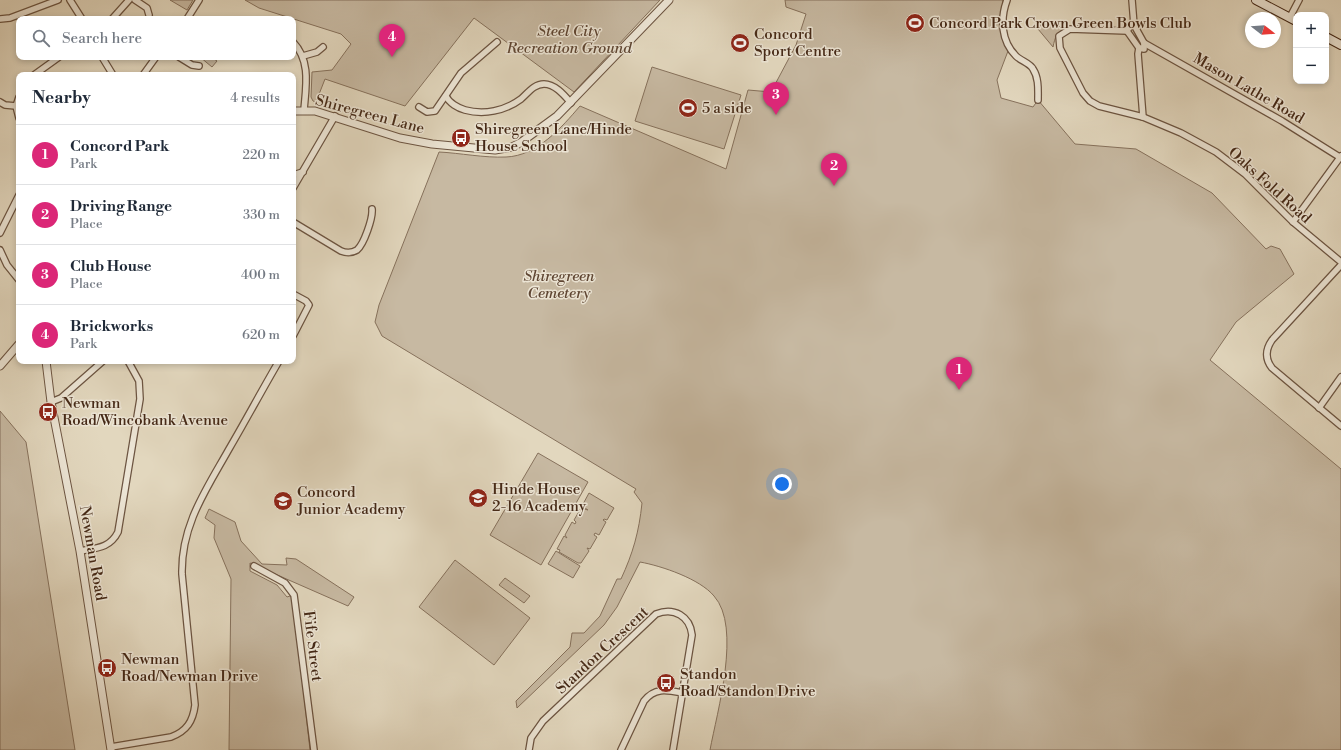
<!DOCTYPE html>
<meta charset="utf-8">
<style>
:root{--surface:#fff;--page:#f6f6f7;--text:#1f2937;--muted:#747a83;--line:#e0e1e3;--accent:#db2777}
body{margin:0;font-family:"Libre Bodoni",serif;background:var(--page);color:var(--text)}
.controls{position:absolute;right:12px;top:12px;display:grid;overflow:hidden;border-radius:8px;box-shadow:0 2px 6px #0003}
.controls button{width:36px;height:36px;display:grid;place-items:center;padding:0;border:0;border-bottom:1px solid var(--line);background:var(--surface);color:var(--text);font:20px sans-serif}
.compass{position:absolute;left:1245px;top:12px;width:36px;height:36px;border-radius:50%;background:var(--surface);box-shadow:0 2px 6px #0003;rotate:107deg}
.you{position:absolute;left:782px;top:484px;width:14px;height:14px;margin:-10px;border:3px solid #fff;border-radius:50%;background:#1a73e8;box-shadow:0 0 0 6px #1a73e833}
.badge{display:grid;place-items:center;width:26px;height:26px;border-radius:50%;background:var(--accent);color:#fff;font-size:13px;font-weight:700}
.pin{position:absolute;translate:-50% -33px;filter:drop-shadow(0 1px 2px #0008)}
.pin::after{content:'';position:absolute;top:21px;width:14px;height:12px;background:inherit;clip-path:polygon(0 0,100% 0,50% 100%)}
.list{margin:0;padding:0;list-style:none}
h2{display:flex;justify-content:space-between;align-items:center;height:52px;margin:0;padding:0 16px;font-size:17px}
h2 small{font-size:13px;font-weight:400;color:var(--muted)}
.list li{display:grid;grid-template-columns:26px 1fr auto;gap:12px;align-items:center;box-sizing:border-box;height:60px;padding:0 16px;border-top:1px solid var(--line)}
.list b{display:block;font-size:15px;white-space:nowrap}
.list p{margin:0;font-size:13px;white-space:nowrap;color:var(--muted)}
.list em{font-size:13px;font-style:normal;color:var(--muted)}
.icon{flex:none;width:22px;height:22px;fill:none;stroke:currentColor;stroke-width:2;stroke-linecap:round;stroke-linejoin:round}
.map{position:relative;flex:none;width:1341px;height:750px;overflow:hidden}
.search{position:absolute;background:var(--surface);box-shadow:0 2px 6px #0003;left:16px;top:16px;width:280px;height:44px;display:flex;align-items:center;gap:10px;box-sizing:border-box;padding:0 14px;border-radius:8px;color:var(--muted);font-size:15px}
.panel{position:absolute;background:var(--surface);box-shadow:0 2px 6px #0003;left:16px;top:72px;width:280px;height:292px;border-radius:8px}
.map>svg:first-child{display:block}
</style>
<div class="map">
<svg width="1341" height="750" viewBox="0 0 1341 750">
<rect width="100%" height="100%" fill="#e2d7be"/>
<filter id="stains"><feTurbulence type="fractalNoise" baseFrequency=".005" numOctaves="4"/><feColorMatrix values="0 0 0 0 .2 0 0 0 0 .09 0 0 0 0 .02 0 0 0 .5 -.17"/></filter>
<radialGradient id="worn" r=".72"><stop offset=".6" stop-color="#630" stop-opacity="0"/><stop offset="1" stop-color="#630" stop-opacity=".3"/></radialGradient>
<g fill="#c7b9a2" stroke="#86715c">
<polygon points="170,0 193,0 187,10"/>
<polygon points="245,0 660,0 574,92 474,18 405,106 325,79 316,102 313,101 311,97 312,72 332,70 351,44 341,34 259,8"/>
<path d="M785,0H1003L1000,28L1008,51L997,80L1001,98L1033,107L1038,100L1075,144L1136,149L1212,193L1266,249L1271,246L1280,249L1294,274L1236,322L1210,360L1341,469V750H710C717,712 742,627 714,596C700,579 662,566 640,562L617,607L604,625L517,708L516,701L570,647L572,633H584L600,616L617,579H621C633,553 639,532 642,503L634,492L636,489L382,336L375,322L379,305L439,152C460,153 484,158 506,157C537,156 562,127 580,106L726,169L748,90L771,92L796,45L806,14L786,7Z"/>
<path d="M1045,24L1067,28C1057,31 1055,37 1053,47L1038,29L1040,25Z"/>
<polygon points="200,57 211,57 217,61 212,67"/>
<polygon points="652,67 741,95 724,149 635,121"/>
<polygon points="0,411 26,442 75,750 0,750"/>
<polygon points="538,453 588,482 541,565 490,535"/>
<polygon points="589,493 614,508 607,520 604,519 603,520 606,522 599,535 595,533 594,535 597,537 590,549 587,548 589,551 581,563 578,563 559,552 560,550 557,549 564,536 567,538 565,535 572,522 575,524 576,522 574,520 581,508 588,510 582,506"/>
<polygon points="209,509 235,522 241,541 262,564 287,565 286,558 296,559 354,597 348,606 250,563 250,571 277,585 287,597 293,595 310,750 229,750 231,579 214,538 215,525 205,518"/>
<polygon points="556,551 580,566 573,578 548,564"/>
<polygon points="455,560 530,618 494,665 419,607"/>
<polygon points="505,578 530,596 524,603 499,585"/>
</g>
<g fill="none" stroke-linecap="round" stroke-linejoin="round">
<defs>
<g id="minor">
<polyline points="70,0 82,19"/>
<polyline points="135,0 147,8 149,15"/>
<path d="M1007,0C1000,19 1001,41 1016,56C1021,61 1030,63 1033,69C1039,78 1038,90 1038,100"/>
<polyline points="1132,0 1134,25 1144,43 1144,49 1139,48 1127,31 1130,26 1134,25"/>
<polyline points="1290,17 1299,0"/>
<polyline points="0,19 10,18 58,0"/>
<polyline points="112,19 129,0"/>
<polyline points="187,19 199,0"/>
<polyline points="1127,31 1070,29 1059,36 1060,48 1083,93 1090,101 1099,106 1143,117 1181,133 1216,152 1245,174 1293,222 1341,262"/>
<path d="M293,42C311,61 306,86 304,110"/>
<polyline points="1144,43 1282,121 1341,158"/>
<polyline points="1139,48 1138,54 1143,117"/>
<polyline points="303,56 317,52 323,47"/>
<polyline points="102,57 113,75"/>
<polyline points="179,57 192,65 199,66"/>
<polyline points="34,75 59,57"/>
<polyline points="143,75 156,57"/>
<path d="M446,96C449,103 458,108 465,110C484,115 505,111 521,99C528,93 534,84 544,84C555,84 564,95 571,103"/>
<polyline points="19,97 16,106 19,118"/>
<polyline points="0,102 5,105 16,106"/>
<polyline points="419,107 427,112 435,111 461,73 497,42"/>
<polyline points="293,175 303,172"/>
<polyline points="293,188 335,116"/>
<path d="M293,222L341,251C346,253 352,253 357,250C364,244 373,218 372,209"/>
<polyline points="1293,222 1341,156"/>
<polyline points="0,233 19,195"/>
<polyline points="0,250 7,265 19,280"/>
<path d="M1341,265L1272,340C1265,350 1265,359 1272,368L1341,426"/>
<polyline points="293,294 306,301 309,305 293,336"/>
<polyline points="51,402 61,398 103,361"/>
<polyline points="1319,408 1341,377"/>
<path d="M80,551C97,548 110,548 118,532L140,399L139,381L128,361"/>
<polyline points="254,566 285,583 294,595 314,750"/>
<path d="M111,747L171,737C187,731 193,721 195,705L182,574C181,525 206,490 229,449C246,420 262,390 279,361"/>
<path d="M529,750L531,738L543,721L656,614C674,607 690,616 692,635L673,750"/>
<path d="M621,750L644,701C655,687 667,690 683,693"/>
</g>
<g id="tertiary">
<polyline points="293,111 315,111 400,138 432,144 495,150 512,147 520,143 557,116 669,0"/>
<polyline points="46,361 51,402 80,551 111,750"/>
<polyline points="0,366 19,344"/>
</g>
<g id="secondary">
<polyline points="1256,0 1296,21"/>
<polyline points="1326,37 1341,45"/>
</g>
</defs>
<use href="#minor" stroke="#6c5441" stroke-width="8"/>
<use href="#tertiary" stroke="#6c5441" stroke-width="9"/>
<use href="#secondary" stroke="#452917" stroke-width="10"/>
<use href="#minor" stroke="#ece5d5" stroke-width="5.5"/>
<use href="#tertiary" stroke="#ece5d5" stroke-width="7"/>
<use href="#secondary" stroke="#ece5d5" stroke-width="8"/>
</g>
<defs>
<symbol id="stadium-disc" viewBox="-11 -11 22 22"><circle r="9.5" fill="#8f2418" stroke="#ece5d5"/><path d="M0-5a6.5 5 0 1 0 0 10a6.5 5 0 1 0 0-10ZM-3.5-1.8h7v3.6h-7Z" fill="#fff"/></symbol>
<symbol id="bus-disc" viewBox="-11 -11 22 22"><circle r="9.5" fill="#8f2418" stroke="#ece5d5"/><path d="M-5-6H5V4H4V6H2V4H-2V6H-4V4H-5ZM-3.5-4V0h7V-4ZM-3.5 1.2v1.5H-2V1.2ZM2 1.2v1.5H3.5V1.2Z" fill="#fff"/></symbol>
<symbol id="school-disc" viewBox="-11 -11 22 22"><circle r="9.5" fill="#8f2418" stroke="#ece5d5"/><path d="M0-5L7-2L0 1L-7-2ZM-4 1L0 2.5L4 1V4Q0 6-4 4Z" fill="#fff"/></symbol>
</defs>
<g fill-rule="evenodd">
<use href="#stadium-disc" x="904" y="12" width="22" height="22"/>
<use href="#stadium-disc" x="729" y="32" width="22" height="22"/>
<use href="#stadium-disc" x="677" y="97" width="22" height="22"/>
<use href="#bus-disc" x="450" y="127" width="22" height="22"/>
<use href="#bus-disc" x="37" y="401" width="22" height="22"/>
<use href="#school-disc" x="467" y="487" width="22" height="22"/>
<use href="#school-disc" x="272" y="490" width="22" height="22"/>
<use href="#bus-disc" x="96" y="657" width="22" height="22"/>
<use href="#bus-disc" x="655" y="672" width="22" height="22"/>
</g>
<g text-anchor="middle" stroke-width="3" stroke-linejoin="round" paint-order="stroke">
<g font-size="15" fill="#452917" stroke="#ece5d5" text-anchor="start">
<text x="929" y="28">Concord Park Crown Green Bowls Club</text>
<text x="754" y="39">Concord<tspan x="754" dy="17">Sport Centre</tspan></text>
<text x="702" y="113">5 a side</text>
<text x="475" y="134">Shiregreen Lane/Hinde<tspan x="475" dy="17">House School</tspan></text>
<text x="62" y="408">Newman<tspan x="62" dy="17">Road/Wincobank Avenue</tspan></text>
<text x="492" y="494">Hinde House<tspan x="492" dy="17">2-16 Academy</tspan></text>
<text x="297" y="497">Concord<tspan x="297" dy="17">Junior Academy</tspan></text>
<text x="121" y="664">Newman<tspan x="121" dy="17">Road/Newman Drive</tspan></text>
<text x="680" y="679">Standon<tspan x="680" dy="17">Road/Standon Drive</tspan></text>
</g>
<g font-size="15" font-style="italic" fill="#5f4633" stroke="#ece5d5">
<text x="569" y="36">Steel City<tspan x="569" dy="17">Recreation Ground</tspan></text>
<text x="559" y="281">Shiregreen<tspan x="559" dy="17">Cemetery</tspan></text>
</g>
<g font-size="15" fill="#452917" stroke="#ece5d5">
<text transform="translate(1249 88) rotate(30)" y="5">Mason Lathe Road</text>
<text transform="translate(370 114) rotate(15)" y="5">Shiregreen Lane</text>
<text transform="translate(1270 185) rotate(42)" y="5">Oaks Fold Road</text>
<text transform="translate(93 553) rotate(80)" y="5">Newman Road</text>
<text transform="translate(313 646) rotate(83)" y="5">Fife Street</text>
<text transform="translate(602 650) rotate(-43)" y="5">Standon Crescent</text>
</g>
</g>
<rect width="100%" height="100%" filter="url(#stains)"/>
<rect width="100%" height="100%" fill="url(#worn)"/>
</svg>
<div class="controls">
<button>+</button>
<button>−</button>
</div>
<svg class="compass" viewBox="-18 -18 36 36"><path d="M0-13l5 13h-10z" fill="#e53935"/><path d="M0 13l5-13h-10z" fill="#747a83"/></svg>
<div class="you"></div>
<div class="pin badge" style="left:959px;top:390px">1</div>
<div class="pin badge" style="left:834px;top:186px">2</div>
<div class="pin badge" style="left:776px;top:115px">3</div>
<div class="pin badge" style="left:392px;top:57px">4</div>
<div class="search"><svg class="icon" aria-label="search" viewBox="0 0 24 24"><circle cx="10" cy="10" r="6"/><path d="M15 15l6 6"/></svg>Search here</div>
<section class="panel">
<h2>Nearby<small>4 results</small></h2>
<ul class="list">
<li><span class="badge">1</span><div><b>Concord Park</b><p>Park</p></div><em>220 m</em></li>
<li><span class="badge">2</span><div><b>Driving Range</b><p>Place</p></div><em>330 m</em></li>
<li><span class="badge">3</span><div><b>Club House</b><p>Place</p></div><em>400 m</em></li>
<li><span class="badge">4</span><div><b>Brickworks</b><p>Park</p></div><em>620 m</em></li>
</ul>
</section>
</div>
